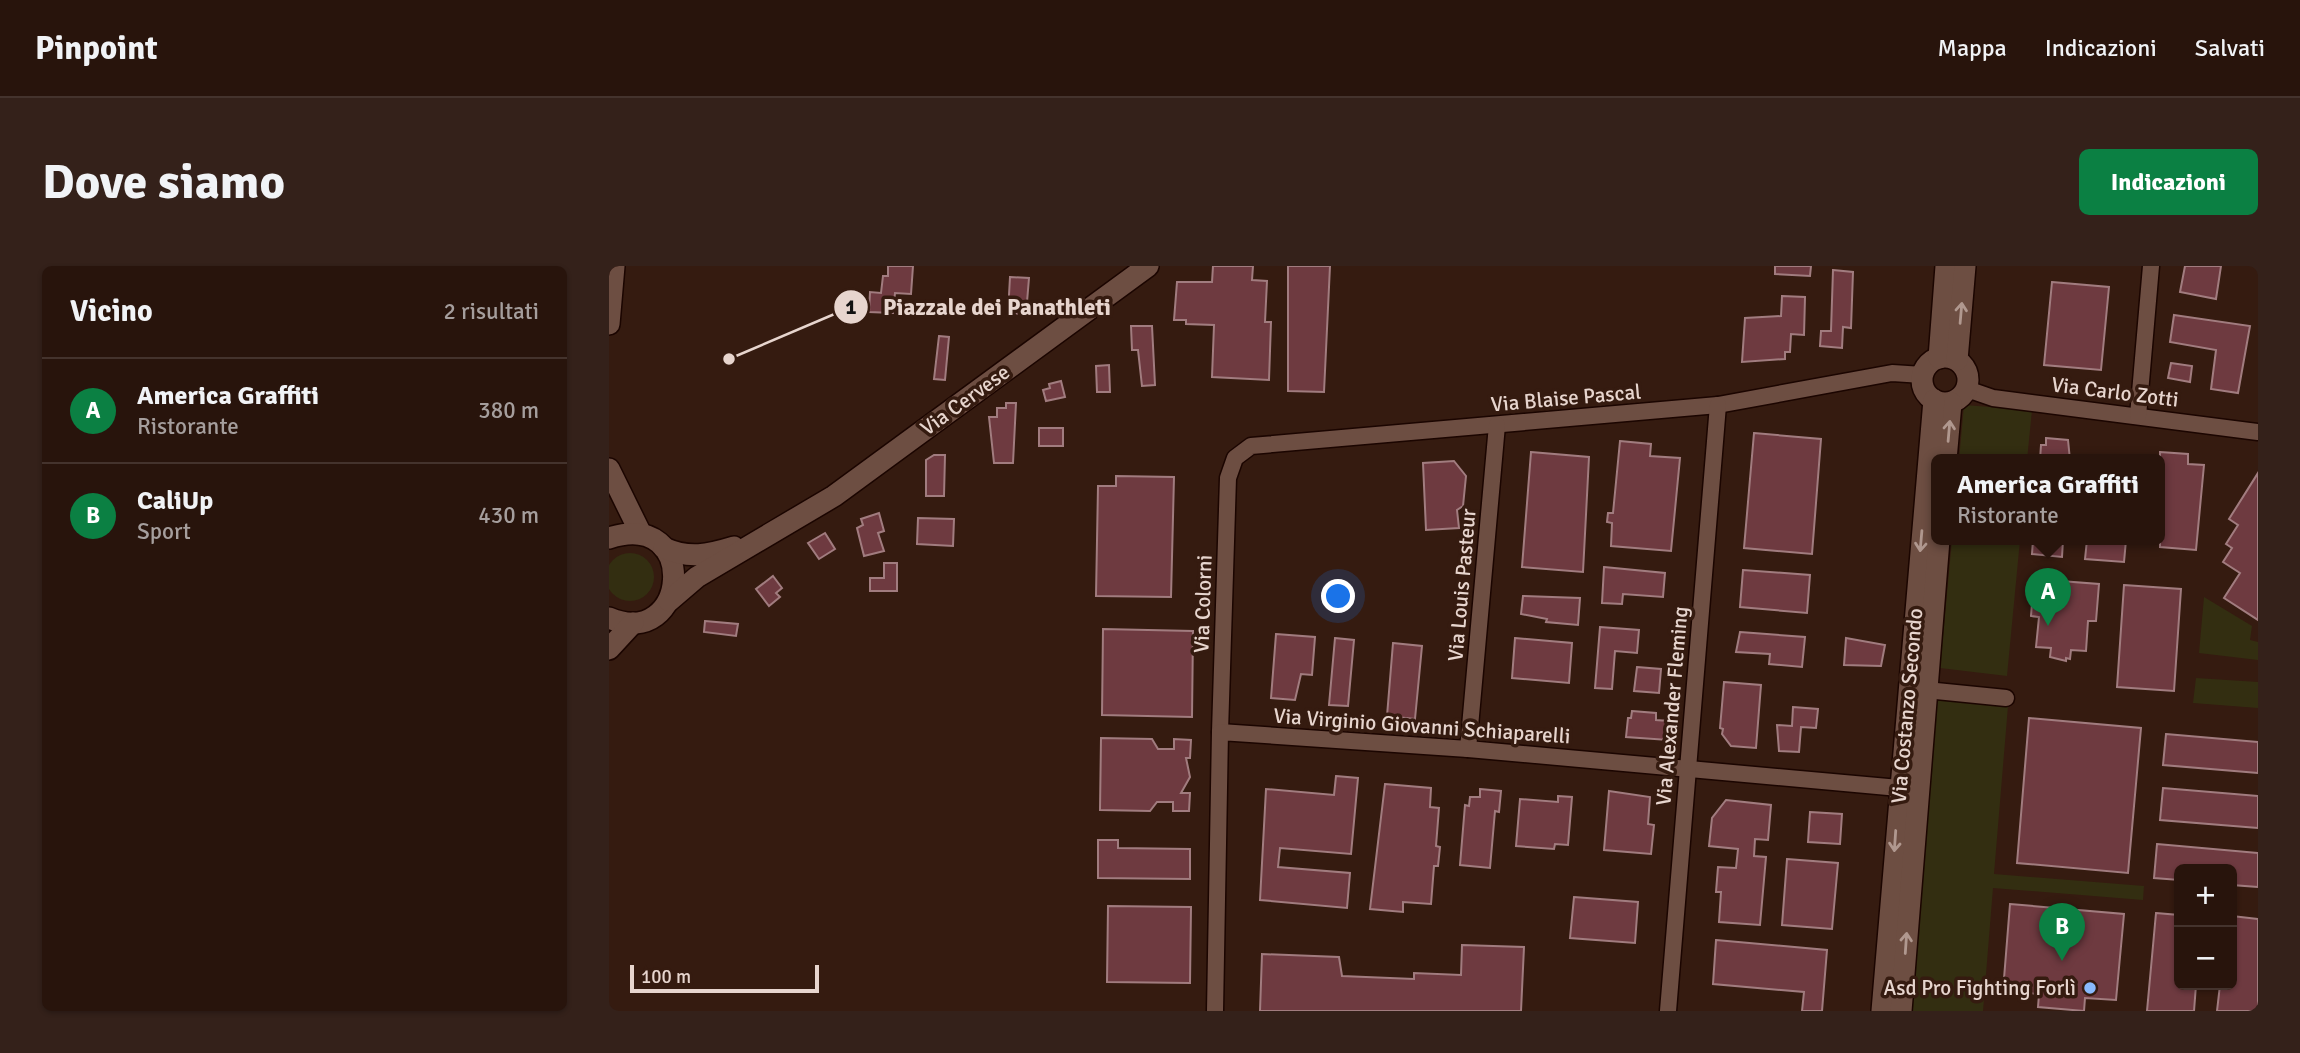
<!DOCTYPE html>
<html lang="it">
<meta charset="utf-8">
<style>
:root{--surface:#28140c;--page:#34211a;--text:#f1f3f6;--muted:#a59e9d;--line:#44332d;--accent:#0b8043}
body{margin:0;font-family:Signika,sans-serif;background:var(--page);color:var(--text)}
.controls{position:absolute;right:21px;bottom:21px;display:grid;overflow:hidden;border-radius:10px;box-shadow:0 2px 5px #0004}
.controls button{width:63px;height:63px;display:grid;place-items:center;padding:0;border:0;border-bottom:2px solid var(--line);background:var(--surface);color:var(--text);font:35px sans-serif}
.scale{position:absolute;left:21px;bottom:18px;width:189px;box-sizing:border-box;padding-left:7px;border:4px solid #e7d5ce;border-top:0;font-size:19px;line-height:24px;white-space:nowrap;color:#e7d5ce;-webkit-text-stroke:5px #351b10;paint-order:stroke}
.you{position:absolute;left:730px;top:331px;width:24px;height:24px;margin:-18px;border:5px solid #fff;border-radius:50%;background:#1a73e8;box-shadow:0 0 0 10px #1a73e833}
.badge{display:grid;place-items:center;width:46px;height:46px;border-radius:50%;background:var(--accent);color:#fff;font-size:23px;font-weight:700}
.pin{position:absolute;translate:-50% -58px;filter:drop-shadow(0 2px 4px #0008)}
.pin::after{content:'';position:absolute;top:37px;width:24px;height:21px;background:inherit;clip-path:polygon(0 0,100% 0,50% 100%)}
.popup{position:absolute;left:1322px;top:188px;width:234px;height:91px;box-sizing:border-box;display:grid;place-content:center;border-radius:10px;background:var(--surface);filter:drop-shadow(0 2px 5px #0005);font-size:23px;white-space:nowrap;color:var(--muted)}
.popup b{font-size:26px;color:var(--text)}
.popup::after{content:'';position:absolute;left:50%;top:100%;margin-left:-14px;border:14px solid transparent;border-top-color:var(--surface)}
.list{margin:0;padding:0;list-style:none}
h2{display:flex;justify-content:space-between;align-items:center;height:91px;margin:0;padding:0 28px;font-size:30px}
h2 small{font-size:23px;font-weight:400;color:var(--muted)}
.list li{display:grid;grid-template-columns:46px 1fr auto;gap:21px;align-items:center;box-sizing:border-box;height:105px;padding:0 28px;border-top:2px solid var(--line)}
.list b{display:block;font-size:26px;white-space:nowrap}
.list p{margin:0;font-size:23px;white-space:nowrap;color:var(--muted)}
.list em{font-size:23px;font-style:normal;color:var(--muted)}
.map{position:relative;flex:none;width:1649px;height:745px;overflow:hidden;border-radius:10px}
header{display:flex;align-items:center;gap:42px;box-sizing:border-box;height:98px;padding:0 35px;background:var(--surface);border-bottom:2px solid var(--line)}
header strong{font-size:33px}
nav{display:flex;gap:38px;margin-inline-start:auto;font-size:24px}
.intro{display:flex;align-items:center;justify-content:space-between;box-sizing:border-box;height:168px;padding:0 42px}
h1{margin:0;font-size:49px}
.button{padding:18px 32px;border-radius:10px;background:var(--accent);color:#fff;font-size:24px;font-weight:700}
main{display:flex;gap:42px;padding:0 42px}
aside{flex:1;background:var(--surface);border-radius:10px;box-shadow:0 2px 5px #0004}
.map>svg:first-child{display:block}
</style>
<header>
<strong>Pinpoint</strong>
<nav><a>Mappa</a><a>Indicazioni</a><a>Salvati</a></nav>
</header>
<div class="intro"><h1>Dove siamo</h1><a class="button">Indicazioni</a></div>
<main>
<aside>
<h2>Vicino<small>2 risultati</small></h2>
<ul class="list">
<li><span class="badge">A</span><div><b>America Graffiti</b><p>Ristorante</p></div><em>380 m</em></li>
<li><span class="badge">B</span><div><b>CaliUp</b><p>Sport</p></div><em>430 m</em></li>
</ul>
</aside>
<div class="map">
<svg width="1649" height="745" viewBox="0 0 1649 745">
<rect width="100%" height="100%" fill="#351b10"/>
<g fill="#332e11">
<polygon points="1355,139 1423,144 1418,194 1350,194"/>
<polygon points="1343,274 1411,274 1398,410 1331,402"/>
<circle cx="21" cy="311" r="24"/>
<polygon points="1595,331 1643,360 1641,374 1649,376 1649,394 1590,387"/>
<polygon points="1587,412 1649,416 1649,442 1584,437"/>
<polygon points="1324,433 1399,440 1385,608 1535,620 1534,634 1384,622 1374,745 1303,745"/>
</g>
<g fill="#6e3a40" stroke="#a17c7f" stroke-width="2">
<polygon points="279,0 304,0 302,28 286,27 284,47 260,46 261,26 272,27 274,10 279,10"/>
<polygon points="604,0 644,0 643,14 658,15 656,56 662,56 660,114 603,111 605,59 577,58 577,54 565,54 568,16 603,16"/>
<polygon points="679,0 721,0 715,126 679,125"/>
<polygon points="1166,0 1202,0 1201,10 1166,8"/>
<polygon points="1576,0 1612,0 1607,33 1571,26"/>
<polygon points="1224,4 1244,6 1242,62 1234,61 1233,82 1211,80 1212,65 1222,65"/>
<polygon points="401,11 420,12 417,48 399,47"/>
<polygon points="1443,16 1500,21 1492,104 1435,99"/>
<polygon points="1173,30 1196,31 1195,69 1182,68 1181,86 1176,86 1176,93 1133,96 1136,52 1172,50"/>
<polygon points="1565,49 1641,60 1629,127 1602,123 1607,84 1561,76"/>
<polygon points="522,60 543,60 546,119 533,120 529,84 523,84"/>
<polygon points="330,70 340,71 336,114 325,113"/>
<polygon points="1562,97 1583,100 1581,116 1559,112"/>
<polygon points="500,99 501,126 488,126 487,100"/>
<polygon points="452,115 456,131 437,135 434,124 441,122 440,118"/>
<polygon points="397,137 407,137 404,197 385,197 380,151 388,151 388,142 397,142"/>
<rect x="430" y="162" width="24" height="18"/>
<polygon points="1145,167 1212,173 1203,288 1135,282"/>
<polygon points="1437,172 1459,174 1461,194 1431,194 1432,179 1437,179"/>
<polygon points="1011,175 1042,178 1041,190 1071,192 1062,285 1002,280 1003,257 998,256 999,247 1004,247"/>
<polygon points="922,186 980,191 974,306 913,301"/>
<polygon points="1551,186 1579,188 1579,198 1595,199 1587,284 1551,281"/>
<polygon points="325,189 336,189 335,230 317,230 317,194"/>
<polygon points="845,195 857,210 854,240 848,244 850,262 817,264 814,197"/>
<polygon points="1649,207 1649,354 1615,332 1631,307 1614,296 1623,282 1617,278 1629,259 1620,253"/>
<polygon points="507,210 565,211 562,331 487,330 489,220 507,220"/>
<polygon points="270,247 275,265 269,267 275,285 255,290 248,262 254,259 252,253"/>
<polygon points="309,252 345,253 344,280 308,278"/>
<polygon points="216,267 226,283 210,293 199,277"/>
<polygon points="1424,274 1454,274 1453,291 1423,288"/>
<polygon points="1478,274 1517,274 1515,296 1476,293"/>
<polygon points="275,297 288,297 288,325 261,325 261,312 275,312"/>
<polygon points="995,301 1056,307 1054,331 1014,328 1013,338 993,337"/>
<polygon points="1134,304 1201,309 1198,347 1131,341"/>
<polygon points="164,310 173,322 167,327 171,331 160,340 147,323"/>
<polygon points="1425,313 1490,318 1487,355 1479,355 1477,385 1462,384 1461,393 1457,392 1457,395 1441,391 1442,382 1427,381 1430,351 1422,350"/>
<polygon points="1515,319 1572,323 1565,425 1508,421"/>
<polygon points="914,330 971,332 969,359 937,356 938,353 912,348"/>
<polygon points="96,355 129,358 127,370 95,366"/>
<polygon points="991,361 1030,364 1028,387 1006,385 1003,423 986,422"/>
<polygon points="494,363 584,365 583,451 493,449"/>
<polygon points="1131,366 1196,371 1193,401 1160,398 1161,388 1127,386"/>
<polygon points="667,368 706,371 703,409 692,408 686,434 662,432"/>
<polygon points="726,372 745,374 739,440 720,439"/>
<polygon points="906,372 963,377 960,417 903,412"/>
<polygon points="1237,372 1276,379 1272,400 1235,399"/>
<polygon points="784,377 813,380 806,453 778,450"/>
<polygon points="1028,401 1052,403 1050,427 1025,425"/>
<polygon points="1115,416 1152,419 1147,482 1122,480 1113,468 1114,463 1111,462"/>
<polygon points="1184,441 1209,443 1207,462 1192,461 1190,486 1170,485 1168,459 1183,460"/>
<polygon points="1023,445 1047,447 1047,454 1060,455 1059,474 1017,471 1019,452 1022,452"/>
<polygon points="1420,452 1532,462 1519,607 1408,597"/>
<polygon points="1557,468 1649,476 1649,507 1554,499"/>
<polygon points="492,472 543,473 549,483 565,483 565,473 582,474 581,492 577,492 581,511 572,527 581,527 580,545 564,545 564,536 548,536 541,545 491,544"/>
<polygon points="727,510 749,512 742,588 671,582 669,601 741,607 738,642 651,634 657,523 725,529"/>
<polygon points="776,518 822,522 821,541 830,542 827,580 831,581 829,600 825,600 822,638 794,636 794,646 761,643"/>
<polygon points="1554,522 1649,530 1649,562 1551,554"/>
<polygon points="871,523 892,525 890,546 886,545 881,602 851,599 856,539 860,540 861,531 871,531"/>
<polygon points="1000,525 1041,531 1039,558 1045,559 1042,588 995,584"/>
<polygon points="949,530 963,531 959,579 946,578 945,583 907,580 911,533 949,536"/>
<polygon points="1117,534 1162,539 1159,574 1146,573 1145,590 1157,591 1151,659 1110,656 1112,626 1107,626 1109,601 1127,602 1129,583 1100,580 1103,552"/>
<polygon points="1201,546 1233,548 1231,578 1199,576"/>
<polygon points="489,574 509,574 509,582 581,583 581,613 489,612"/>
<polygon points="1548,578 1649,587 1649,621 1623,619 1623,603 1570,603 1570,614 1545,612"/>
<polygon points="1178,593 1229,597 1223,663 1173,659"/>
<polygon points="965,631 1029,636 1026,677 961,672"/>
<polygon points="1401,638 1515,648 1507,734 1476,732 1475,745 1429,741 1430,728 1394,725"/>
<polygon points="499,640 582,641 581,717 498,716"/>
<polygon points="1547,647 1570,649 1570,719 1587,719 1585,745 1538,745"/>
<polygon points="1623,650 1649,653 1649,745 1608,745 1611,719 1623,719"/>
<polygon points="1107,674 1218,684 1213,745 1193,745 1195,726 1104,718"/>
<polygon points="853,679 915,681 912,745 651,745 653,688 730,691 733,710 805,713 805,707 852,709"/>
</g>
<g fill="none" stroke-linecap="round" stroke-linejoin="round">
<defs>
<g id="street">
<polyline points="1358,123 1384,132 1649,166"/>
<polyline points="1529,150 1542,0"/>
<polyline points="1317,424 1397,432"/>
<polyline points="611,466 619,212 626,192 642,180 1109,139 1283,107 1314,109"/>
<polyline points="859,483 888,159"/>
<polyline points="606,745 611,466 859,483 1290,522"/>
<polyline points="1059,745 1109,139"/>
</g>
<g id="secondary">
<polyline points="0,58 5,0"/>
<circle cx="1336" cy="114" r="23"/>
<polyline points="1330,92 1337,0"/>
<polyline points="1348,94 1356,0"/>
<polyline points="1337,194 1342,137"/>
<polyline points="0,203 32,268"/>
<path d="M0,272C92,242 80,386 0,352"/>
<path d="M55,282C80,293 99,289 125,281"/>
<polyline points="60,335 88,311 225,230 539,0"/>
<polyline points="0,383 24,357"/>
<polyline points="1273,745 1325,134"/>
<polyline points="1292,745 1330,274"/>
</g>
</defs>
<use href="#street" stroke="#1b0500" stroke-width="19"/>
<use href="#secondary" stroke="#1b0500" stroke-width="24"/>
<use href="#street" stroke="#6d4e42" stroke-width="16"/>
<use href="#secondary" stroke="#6d4e42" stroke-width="21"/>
</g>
<defs><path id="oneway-shaft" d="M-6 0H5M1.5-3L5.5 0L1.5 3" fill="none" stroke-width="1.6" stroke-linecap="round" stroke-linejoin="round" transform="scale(1.75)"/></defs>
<g stroke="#b0988f">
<use href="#oneway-shaft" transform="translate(1352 47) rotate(-85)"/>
<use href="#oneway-shaft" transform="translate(1340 165) rotate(-85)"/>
<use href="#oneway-shaft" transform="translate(1312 275) rotate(95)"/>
<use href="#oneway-shaft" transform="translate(1286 575) rotate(94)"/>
<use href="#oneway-shaft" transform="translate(1297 677) rotate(-86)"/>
</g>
<circle fill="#89bafc" stroke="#351b10" stroke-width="2.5" cx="1481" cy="722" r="7"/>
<g text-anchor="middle" stroke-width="7" stroke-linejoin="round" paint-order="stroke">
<g font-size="21" fill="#e7d5ce" stroke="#351b10">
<text transform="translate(1506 126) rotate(7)" y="7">Via Carlo Zotti</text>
<text transform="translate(957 132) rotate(-5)" y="7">Via Blaise Pascal</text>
<text transform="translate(356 134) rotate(-36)" y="7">Via Cervese</text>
<text transform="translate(853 319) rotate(-85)" y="7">Via Louis Pasteur</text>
<text transform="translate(594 338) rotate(-88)" y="7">Via Colorni</text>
<text transform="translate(1063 440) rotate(-85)" y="7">Via Alexander Fleming</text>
<text transform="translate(1298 440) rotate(-85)" y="7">Via Costanzo Secondo</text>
<text transform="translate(813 460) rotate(4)" y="7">Via Virginio Giovanni Schiaparelli</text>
</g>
<g font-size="21" fill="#e7d5ce" stroke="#351b10" text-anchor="end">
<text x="1467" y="729">Asd Pro Fighting Forlì</text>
</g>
</g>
<path fill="none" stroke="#e7d5ce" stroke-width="2.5" d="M120 93L242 41"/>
<g fill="#e7d5ce" stroke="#351b10" stroke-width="2.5">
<circle cx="120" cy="93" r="7"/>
<circle cx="242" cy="41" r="18"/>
</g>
<g font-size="21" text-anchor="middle" font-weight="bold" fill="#111">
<text x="242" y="48">1</text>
</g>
<g font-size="23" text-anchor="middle" font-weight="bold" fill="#e7d5ce" stroke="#351b10" stroke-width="7" stroke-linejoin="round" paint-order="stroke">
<text x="388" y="49">Piazzale dei Panathleti</text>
</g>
</svg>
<div class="controls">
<button>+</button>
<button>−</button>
</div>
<div class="scale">100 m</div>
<div class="you"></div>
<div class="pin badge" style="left:1439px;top:360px">A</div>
<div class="popup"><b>America Graffiti</b>Ristorante</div>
<div class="pin badge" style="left:1453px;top:695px">B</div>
</div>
</main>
